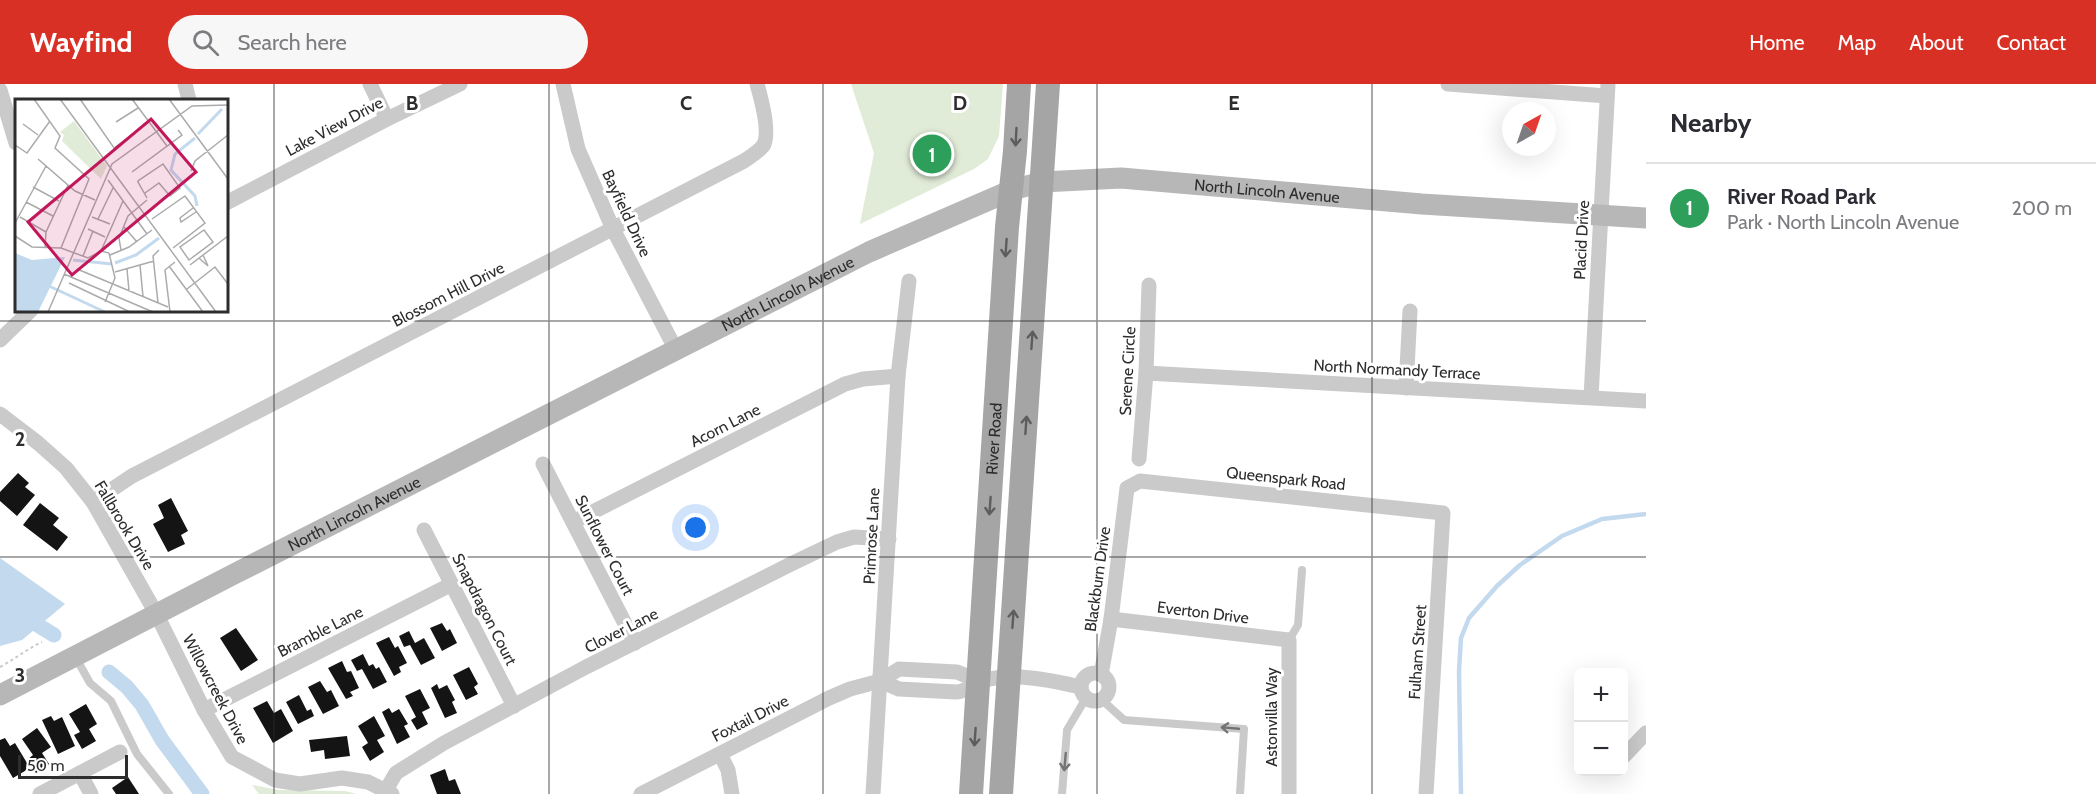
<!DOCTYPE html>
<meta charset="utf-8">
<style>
:root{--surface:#fff;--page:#f7f7f7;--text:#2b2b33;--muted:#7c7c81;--line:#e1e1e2;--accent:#d93025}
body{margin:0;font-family:Cabin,sans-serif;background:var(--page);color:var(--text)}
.controls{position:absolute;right:18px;bottom:18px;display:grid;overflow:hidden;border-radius:9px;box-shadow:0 6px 24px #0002}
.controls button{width:54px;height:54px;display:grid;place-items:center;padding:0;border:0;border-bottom:2px solid var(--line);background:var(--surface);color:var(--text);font:30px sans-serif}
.compass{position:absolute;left:1502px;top:18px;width:54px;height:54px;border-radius:50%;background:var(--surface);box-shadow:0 6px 24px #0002;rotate:40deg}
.scale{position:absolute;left:18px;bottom:15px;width:110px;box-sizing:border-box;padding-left:6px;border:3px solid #2d2d2d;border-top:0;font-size:16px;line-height:21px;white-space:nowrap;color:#2d2d2d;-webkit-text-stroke:4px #fff;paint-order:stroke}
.you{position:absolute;left:696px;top:444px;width:21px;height:21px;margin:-15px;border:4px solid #fff;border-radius:50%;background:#1a73e8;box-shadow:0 0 0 9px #1a73e833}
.badge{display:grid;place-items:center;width:39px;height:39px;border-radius:50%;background:var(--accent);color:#fff;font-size:20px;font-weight:700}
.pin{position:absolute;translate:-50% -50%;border:3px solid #fff;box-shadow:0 2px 6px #0006}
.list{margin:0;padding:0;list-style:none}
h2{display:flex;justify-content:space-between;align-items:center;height:78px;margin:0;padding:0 24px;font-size:26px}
h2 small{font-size:20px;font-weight:400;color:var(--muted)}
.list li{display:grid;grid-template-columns:39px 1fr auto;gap:18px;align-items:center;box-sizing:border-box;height:90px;padding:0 24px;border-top:2px solid var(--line)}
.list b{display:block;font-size:22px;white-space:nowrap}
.list p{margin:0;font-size:20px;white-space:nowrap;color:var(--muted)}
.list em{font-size:20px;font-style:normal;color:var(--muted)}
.icon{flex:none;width:33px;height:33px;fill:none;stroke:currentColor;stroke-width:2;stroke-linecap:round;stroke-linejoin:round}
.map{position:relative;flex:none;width:1646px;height:710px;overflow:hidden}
header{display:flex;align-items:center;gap:36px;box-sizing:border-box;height:84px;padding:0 30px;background:var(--accent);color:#fff}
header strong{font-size:28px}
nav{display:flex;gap:33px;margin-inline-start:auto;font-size:21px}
.search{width:420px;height:54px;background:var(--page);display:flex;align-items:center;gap:15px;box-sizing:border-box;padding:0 21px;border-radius:33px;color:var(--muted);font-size:22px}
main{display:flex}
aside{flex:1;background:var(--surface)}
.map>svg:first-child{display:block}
</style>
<header>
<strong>Wayfind</strong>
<div class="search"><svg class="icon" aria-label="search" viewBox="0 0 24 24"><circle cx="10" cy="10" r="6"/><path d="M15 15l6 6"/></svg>Search here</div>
<nav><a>Home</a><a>Map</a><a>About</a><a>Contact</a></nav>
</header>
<main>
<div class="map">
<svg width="1646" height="710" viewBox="0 0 1646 710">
<rect width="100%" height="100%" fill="#fff"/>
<g fill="#e1ecd8">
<polygon points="851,0 1003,0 999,52 988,75 974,85 860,140 874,69"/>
<polygon points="252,701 279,706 345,707 357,710 259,710"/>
</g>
<polygon fill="#c3d9ee" points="0,474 65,520 22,556 0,562"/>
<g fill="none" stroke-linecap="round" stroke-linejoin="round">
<polyline stroke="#c3d9ee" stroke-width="4.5" points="1461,710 1459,587 1461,554 1469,534 1497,502 1520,481 1562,452 1602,435 1646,430"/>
<g stroke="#c3d9ee" stroke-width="15">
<polyline points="0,518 54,551"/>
<polyline points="109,588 127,603 142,621 162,656 202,710"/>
</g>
</g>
<g fill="#141414">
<polygon points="18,389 29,399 25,403 35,411 17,432 0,417 0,408"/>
<polygon points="171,414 188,447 181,451 185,460 168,468 153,440 164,434 158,421"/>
<polygon points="40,419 59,434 53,441 68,453 57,467 23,441"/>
<polygon points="442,539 447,547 450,545 457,559 442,567 430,544"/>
<polygon points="236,544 258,576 241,587 220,554"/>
<polygon points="409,547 415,559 424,554 435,574 421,581 410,561 404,563 399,552"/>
<polygon points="389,553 395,564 398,562 407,579 399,583 401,588 394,592 376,559"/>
<polygon points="363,570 369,582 373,580 376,585 379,583 387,598 373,605 362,585 357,587 351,576"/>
<polygon points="342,577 347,588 351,587 359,604 350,608 353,612 346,615 328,584"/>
<polygon points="469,583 478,600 474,603 478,610 466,616 453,591"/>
<polygon points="320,597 327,608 331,606 339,622 323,630 308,603"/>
<polygon points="437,600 439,605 447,601 455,616 452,618 457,629 445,634 431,604"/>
<polygon points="420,605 430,624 422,628 428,640 417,646 411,636 416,633 405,612"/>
<polygon points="299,611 307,627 311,625 314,632 298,640 286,618"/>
<polygon points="267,617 274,629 281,625 293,647 273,659 253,624"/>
<polygon points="86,620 97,640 89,645 96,657 82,665 74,651 80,648 69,630"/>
<polygon points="389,624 392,629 399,625 408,640 404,642 410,653 397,660 382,628"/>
<polygon points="51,632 54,637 62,633 75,662 58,670 42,636"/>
<polygon points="374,632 385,652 377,656 384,668 370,677 362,663 368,659 358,642"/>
<polygon points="37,644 51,663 42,669 49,680 36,689 27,676 33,671 22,655"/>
<polygon points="347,652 350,672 325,675 324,666 311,668 309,656"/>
<polygon points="5,654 10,662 15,659 30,684 13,694 0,672 0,656"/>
<polygon points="445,685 449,697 455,695 461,710 437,710 430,691"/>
<polygon points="128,693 139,710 116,710 112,704"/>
</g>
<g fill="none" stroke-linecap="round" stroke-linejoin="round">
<path stroke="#cacaca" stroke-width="2" stroke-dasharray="3 3" stroke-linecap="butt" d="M0,583C15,575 27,565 42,558"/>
<g stroke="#cacaca" stroke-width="8">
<polyline points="1289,556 1298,541 1302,486"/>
<polyline points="76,574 90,599 111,617 137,670 169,710"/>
<polyline points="1101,615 1124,636 1244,645 1240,710"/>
<polyline points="1062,710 1067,646 1086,614"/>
</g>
<g stroke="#cacaca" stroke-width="15">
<polyline points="185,0 189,16"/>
<polyline points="370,0 387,35"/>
<polyline points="563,0 578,65 613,145 676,266"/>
<polyline points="1448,0 1607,12"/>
<polyline points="0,6 16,59"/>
<polyline points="226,119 387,35 460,0"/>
<polyline points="0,256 31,226"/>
<polyline points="1146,289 1646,317"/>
<polyline points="1406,304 1410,227"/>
<polyline points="1591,313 1608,0"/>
<polyline points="0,330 38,359 66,384 93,418 157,531 204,626 232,673 275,696 300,700 342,694 368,698 392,710"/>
<polyline points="1139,375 1146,289 1149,201"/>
<polyline points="543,380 635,559"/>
<path d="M93,418L132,392L744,77C750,73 758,68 763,62C771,50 761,14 757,0"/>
<polyline points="573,438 845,300 863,295 898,292"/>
<polyline points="424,446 514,622"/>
<polyline points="1111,535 1289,556 1289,710"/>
<circle cx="1095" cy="603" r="14"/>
<polyline points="1101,591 1111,535 1127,404 1140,397 1443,429 1426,710"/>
<path d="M880,597L899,605L956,608C967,608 971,600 981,597C1012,588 1050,596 1081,603"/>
<polyline points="204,626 452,500"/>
<polyline points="720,670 728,686 732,710"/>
<polyline points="1624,672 1646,649"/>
<polyline points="80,689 91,710"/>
<polyline points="386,706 396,689 444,659 586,583 791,480 837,458 854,453 889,455"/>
<polyline points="40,710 120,668"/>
<polyline points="641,710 829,614 850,605 880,597 899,585 957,588 979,597"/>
<polyline points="873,710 898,292 909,197"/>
</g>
<path stroke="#b7b7b7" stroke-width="21" id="s1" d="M0,611L236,489L869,168L1012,106L1042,98L1121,94L1422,120L1646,134"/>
<g stroke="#a5a5a5" stroke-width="24">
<path id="s2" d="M971,710L1007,143L1015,67L1019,0"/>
<polyline points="1001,710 1048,0"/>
</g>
</g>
<defs><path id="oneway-shaft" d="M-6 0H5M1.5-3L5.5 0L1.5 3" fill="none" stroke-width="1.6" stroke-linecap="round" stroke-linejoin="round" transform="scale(1.5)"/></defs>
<g stroke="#5d5d5d">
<use href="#oneway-shaft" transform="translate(1016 53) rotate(93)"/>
<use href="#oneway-shaft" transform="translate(1006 164) rotate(94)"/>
<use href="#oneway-shaft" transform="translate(1032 256) rotate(-86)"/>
<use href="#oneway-shaft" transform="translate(1026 341) rotate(-86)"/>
<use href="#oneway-shaft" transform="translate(990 422) rotate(94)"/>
<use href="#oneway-shaft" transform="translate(1013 535) rotate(-86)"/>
<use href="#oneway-shaft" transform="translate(975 653) rotate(94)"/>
</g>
<g stroke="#747474">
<use href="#oneway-shaft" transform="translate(1230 644) rotate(-175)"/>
<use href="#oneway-shaft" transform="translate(1065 678) rotate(95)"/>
</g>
<path fill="none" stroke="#2d2d2d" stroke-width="1.5" stroke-opacity="0.55" d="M274,0V710M549,0V710M823,0V710M1097,0V710M1372,0V710M0,237H1646M0,473H1646"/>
<g text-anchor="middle" stroke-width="6" stroke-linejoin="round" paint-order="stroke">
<g font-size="16" fill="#2d2d2d" stroke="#fff">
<text transform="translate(334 42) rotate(-28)" y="6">Lake View Drive</text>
<text dy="6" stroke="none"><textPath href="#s1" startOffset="1388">North Lincoln Avenue</textPath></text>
<text transform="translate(627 129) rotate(65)" y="6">Bayfield Drive</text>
<text transform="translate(1581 156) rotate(-87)" y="6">Placid Drive</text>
<text transform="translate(448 210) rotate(-27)" y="6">Blossom Hill Drive</text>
<text dy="6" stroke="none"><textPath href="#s1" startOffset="884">North Lincoln Avenue</textPath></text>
<text transform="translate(1397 285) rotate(3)" y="6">North Normandy Terrace</text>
<text transform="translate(1127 287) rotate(-87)" y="6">Serene Circle</text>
<text transform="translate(725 341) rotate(-27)" y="6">Acorn Lane</text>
<text dy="6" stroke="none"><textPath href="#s2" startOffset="356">River Road</textPath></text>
<text transform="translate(1286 394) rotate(6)" y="6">Queenspark Road</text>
<text dy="6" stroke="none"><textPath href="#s1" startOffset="398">North Lincoln Avenue</textPath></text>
<text transform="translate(125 441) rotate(59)" y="6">Fallbrook Drive</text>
<text transform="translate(871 452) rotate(-87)" y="6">Primrose Lane</text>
<text transform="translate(605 461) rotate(63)" y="6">Sunflower Court</text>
<text transform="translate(1097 495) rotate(-82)" y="6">Blackburn Drive</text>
<text transform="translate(485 525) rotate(63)" y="6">Snapdragon Court</text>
<text transform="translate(1203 528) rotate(7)" y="6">Everton Drive</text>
<text transform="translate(621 546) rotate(-27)" y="6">Clover Lane</text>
<text transform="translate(320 547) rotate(-27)" y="6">Bramble Lane</text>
<text transform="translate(1417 568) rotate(-86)" y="6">Fulham Street</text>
<text transform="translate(216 605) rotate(62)" y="6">Willowcreek Drive</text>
<text transform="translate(1271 633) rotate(-90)" y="6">Astonvilla Way</text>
<text transform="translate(750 634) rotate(-27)" y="6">Foxtail Drive</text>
</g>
</g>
<g transform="translate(15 15)">
<rect width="213" height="213" fill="#fff"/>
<path d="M59,22L92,67L86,80L47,42L49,36L45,33Z" fill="#e1ecd8"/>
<path d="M0,154L17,161L50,158L23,213L0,212Z" fill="#c3d9ee"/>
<path fill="none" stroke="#c3d9ee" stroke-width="3" d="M183,35L207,10M180,39L160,55L156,71L180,97L182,107M58,161L97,165M100,164L121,156L144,139M34,187L90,213"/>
<path fill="none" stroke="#ababab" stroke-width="1.5" d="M19,0L45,37L40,49L74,80L46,149M45,0L201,213M65,0L99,49L134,23M117,0L152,47M154,0L213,80M101,23L123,9M8,25L23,36M0,46L12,54L35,22M23,60L60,92L80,101M176,72L180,62L213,36M117,73L167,36L163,31M93,81L132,135M18,88L44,102M130,94L144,84L155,97L165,89L148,65L123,82V83L132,99M11,103L38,117M178,109L165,119L166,123L181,113M5,118L31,133M77,118L95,125M83,120L98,89M137,120L170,97L190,124L158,149M0,124L31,67M109,128L122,143M73,130L90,138M189,131L198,143L174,161L165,148ZM0,137L17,148L46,149L73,159L86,152L94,154L100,179L90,203M30,149L31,133L53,86M106,151L104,139L113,117L132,101M86,152L108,102M95,156L114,148L137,131M68,157L78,132M184,159L193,167L188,156M125,166L128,198M175,166L213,137M154,167L188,213M62,170L153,208M112,170L114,192M100,173L139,162M49,175L138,213M54,184L115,213M172,190L200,168L213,185M143,204L138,157L144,151M33,213L97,65L177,7L213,6M155,213L150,171L160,163"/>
<path fill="#c2185b" fill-opacity="0.15" stroke="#c2185b" stroke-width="3" d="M136,20L181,73L57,176L13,123Z"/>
<rect width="213" height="213" fill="none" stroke="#2d2d2d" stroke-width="3"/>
</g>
<g font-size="20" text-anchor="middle" font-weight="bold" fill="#2d2d2d" stroke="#fff" stroke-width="6" stroke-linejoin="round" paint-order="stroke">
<text x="412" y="26">B</text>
<text x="686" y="26">C</text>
<text x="960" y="26">D</text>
<text x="1234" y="26">E</text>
<text x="20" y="362">2</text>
<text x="20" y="598">3</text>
</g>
</svg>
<div class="controls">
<button>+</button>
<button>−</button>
</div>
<svg class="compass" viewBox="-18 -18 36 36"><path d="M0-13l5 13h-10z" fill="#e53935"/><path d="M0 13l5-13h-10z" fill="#7c7c81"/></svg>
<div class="scale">50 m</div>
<div class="you"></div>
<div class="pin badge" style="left:932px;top:70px;background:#2e9e5b">1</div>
</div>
<aside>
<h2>Nearby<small></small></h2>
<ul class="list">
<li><span class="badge" style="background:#2e9e5b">1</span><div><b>River Road Park</b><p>Park · North Lincoln Avenue</p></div><em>200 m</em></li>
</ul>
</aside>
</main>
